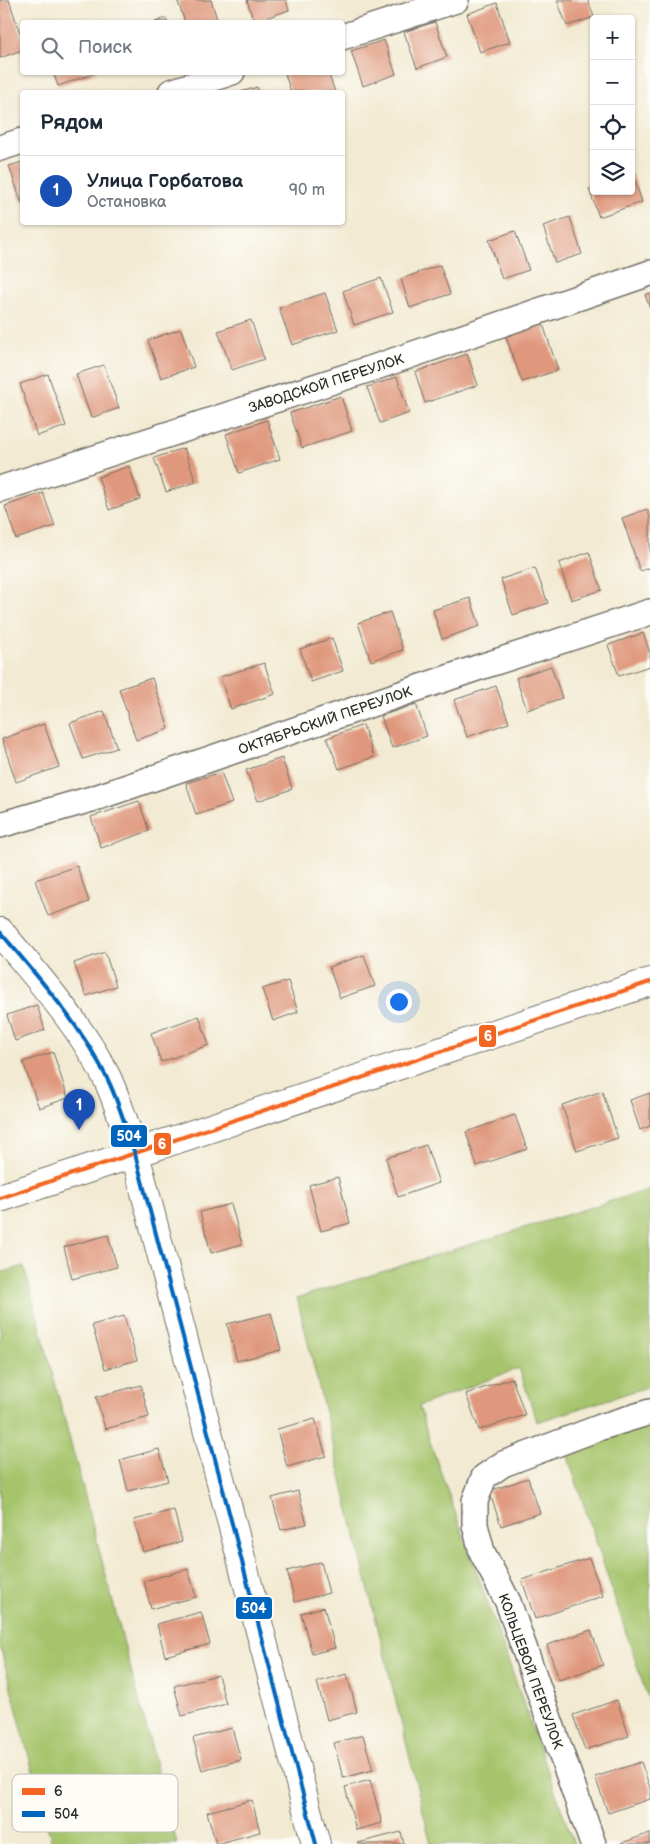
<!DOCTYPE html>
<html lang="ru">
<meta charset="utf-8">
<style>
:root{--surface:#fff;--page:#f2f2f3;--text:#1f2937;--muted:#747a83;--line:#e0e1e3;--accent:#7c3aed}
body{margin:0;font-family:"Balsamiq Sans",sans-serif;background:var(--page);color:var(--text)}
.controls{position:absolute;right:15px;top:15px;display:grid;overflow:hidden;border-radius:5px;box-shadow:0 1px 4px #0004}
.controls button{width:45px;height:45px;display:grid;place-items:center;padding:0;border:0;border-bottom:1px solid var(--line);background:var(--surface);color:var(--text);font:25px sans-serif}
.you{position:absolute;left:398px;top:1001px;width:18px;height:18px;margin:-12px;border:4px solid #fff;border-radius:50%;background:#1a73e8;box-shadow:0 0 0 8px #1a73e833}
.badge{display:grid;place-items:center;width:32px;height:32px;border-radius:50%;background:var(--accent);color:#fff;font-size:16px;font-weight:700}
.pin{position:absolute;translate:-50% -41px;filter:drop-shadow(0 1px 2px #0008)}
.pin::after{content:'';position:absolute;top:26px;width:18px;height:15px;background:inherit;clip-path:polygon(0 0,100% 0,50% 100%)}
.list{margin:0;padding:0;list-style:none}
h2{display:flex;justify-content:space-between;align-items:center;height:65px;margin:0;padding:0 20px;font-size:21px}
h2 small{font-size:16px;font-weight:400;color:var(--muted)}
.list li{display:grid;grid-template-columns:32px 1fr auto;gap:15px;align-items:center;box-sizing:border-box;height:70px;padding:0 20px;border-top:1px solid var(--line)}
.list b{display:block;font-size:19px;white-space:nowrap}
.list p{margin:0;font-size:16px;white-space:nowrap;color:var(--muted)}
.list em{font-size:16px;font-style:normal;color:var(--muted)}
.icon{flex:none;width:28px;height:28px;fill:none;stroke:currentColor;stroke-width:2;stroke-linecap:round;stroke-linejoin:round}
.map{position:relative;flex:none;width:650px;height:1844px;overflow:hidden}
.search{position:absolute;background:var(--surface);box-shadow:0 1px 4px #0004;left:20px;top:20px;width:325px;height:55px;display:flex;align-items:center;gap:12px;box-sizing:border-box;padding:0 18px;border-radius:5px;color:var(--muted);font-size:19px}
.panel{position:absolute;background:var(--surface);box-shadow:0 1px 4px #0004;left:20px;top:90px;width:325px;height:135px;border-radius:5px}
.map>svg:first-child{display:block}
</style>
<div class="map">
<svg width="650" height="1844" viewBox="0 0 650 1844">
<rect width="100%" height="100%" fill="#fdfcf7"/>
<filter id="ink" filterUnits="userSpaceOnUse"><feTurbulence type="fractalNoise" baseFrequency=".02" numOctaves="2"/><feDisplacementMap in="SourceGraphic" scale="10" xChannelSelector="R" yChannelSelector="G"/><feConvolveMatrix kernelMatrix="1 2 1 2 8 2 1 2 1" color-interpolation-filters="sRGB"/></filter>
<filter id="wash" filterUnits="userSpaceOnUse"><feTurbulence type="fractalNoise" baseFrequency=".0096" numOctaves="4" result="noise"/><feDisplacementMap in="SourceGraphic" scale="20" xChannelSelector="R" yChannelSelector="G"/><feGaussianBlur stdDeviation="1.12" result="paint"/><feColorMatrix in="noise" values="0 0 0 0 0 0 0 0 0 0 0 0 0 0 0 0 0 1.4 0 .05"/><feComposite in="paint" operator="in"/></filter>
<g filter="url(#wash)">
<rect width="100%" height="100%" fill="#f2ead2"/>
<g fill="#a6c46c" stroke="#68784c">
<polygon points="650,1189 650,1386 537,1422 519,1368 419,1406 431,1445 574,1844 431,1844 297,1298"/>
<polygon points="24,1266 177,1844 52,1844 0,1646 0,1273"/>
<polygon points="650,1425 650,1705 566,1451"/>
</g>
<g id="blocks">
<g fill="#df987d">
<polygon points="0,0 9,0 22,39 22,50 0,58"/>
<polygon points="185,0 211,0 218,22 185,22 178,2"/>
<polygon points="247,0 286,0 289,10 254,22"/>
<polygon points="557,0 588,0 594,17 567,26"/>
<polygon points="497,3 510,42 480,52 467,14"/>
<polygon points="166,18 168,22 155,22"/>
<polygon points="435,22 447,57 417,68 404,32"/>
<polygon points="384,40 396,74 363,86 351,51"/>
<polygon points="53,72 96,72 96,73 58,86"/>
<polygon points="291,72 328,72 335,92 291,92 285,74"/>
<polygon points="257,87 259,92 241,92"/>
<polygon points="22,162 22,204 9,166"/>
<polygon points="632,172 642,202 599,217 589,189 594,188 594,191 631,191"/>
<polygon points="570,217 582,254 555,263 543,226"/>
<polygon points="515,231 529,270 502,279 489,240"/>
<polygon points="440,265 450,294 410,308 401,279"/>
<polygon points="381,278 393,312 354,325 343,291"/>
<polygon points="325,293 338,330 292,345 279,308"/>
<polygon points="650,293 650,308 645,295"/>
<polygon points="251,320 264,359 232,370 218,331"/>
<polygon points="542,321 558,370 522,382 505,334"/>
<polygon points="181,329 194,367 161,378 148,340"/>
<polygon points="467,354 478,385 425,403 415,372"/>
<polygon points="104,365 119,408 91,418 76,374"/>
<polygon points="48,374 66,426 37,436 20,384"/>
<polygon points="397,377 409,413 380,423 367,387"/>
<polygon points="341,396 352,431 302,448 290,413"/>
<polygon points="267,420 280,459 239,473 226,434"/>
<polygon points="184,448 196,482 166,492 154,458"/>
<polygon points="129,466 140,499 109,510 98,477"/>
<polygon points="43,493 55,526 16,539 5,506"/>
<polygon points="647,509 650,517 650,568 640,571 622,518"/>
<polygon points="589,552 602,590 571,600 559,563"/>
<polygon points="535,568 548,603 513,615 501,579"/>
<polygon points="470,598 480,626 442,639 433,610"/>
<polygon points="390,612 403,650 371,661 358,623"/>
<polygon points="643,633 650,653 650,666 619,676 608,645"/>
<polygon points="332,638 343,671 311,682 300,649"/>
<polygon points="264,663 275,694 231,709 220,677"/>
<polygon points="551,666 562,698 527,710 516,678"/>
<polygon points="152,678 169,729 136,740 119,689"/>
<polygon points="496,686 509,723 467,737 454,700"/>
<polygon points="416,704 427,736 392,748 381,716"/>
<polygon points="104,711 117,748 83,759 70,723"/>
<polygon points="44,724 59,767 16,782 2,739"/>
<polygon points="363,725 374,757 339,769 327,738"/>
<polygon points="282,758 292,789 258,801 246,770"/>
<polygon points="221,772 232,803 196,815 186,783"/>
<polygon points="139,801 149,831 101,848 91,817"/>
<polygon points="77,866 89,902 48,916 35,880"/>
<polygon points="105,952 116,986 86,996 74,963"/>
<polygon points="364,955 375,986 340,998 329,967"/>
<polygon points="288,981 298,1012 273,1021 262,989"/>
<polygon points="37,1005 45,1030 15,1041 7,1015"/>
<polygon points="199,1016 209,1045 161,1062 151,1033"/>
<polygon points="53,1052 68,1098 39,1108 23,1062"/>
<polygon points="602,1091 618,1138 577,1151 562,1105"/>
<polygon points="650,1093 650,1126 640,1130 630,1100"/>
<polygon points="515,1115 527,1149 477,1166 466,1132"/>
<polygon points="426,1145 439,1183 398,1197 386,1158"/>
<polygon points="338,1177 350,1223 321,1231 309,1185"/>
<polygon points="231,1204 242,1244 211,1253 200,1212"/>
<polygon points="108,1235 117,1267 72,1279 64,1247"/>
<polygon points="271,1313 281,1350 237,1361 227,1324"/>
<polygon points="124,1316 137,1360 105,1369 92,1325"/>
<polygon points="512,1378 525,1415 479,1430 466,1394"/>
<polygon points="141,1385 149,1417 105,1429 96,1397"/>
<polygon points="315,1419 326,1456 287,1467 277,1429"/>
<polygon points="159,1449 168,1481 128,1491 120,1460"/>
<polygon points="528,1478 540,1513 501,1526 489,1491"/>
<polygon points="298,1491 307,1524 281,1530 272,1498"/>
<polygon points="174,1510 182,1542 143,1552 134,1520"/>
<polygon points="589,1558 603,1596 535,1619 522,1580"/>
<polygon points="321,1562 329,1593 295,1602 287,1571"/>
<polygon points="188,1569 196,1597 151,1609 144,1581"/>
<polygon points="324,1607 335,1648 312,1654 301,1613"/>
<polygon points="201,1612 210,1644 165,1656 157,1624"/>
<polygon points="591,1630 603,1665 559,1680 547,1645"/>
<polygon points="347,1674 357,1712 327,1720 317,1682"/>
<polygon points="218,1675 226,1704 182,1716 174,1686"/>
<polygon points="617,1700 629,1736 585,1750 573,1715"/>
<polygon points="232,1728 241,1760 202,1770 193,1738"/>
<polygon points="363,1735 373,1770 343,1778 334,1743"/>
<polygon points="641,1762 650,1788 650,1799 608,1813 595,1777"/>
<polygon points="370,1780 382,1823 356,1830 345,1787"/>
<polygon points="252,1800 260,1832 216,1844 207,1812"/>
<polygon points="401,1832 404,1844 358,1844 358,1843"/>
<polygon points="650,1833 650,1844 619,1844"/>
</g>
</g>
</g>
<g filter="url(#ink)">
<use href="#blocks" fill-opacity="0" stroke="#716e65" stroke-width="1"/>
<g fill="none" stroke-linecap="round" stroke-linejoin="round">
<defs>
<g id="minor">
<polyline points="342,37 456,0"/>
<polyline points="171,92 232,72"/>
<polyline points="0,148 22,141"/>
<polyline points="0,489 373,368 650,273"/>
<polyline points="0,825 95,798 477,668 650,612"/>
<polyline points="593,1844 508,1602 482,1552 475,1525 475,1501 484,1477 503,1464 601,1427 650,1412"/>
</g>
<g id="major">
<path d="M0,932C37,976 81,1026 107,1078C118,1102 126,1129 135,1154L316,1844"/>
<polyline points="0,1198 650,982"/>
</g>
</defs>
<use href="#minor" stroke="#716e65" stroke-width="28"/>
<use href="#major" stroke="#716e65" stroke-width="30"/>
<use href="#minor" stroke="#fff" stroke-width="25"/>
<use href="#major" stroke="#fff" stroke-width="28"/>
<defs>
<polyline id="bus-1" points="0,1198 650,982"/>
<path id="bus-2" d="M0,932C39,978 80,1024 107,1078C119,1102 126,1129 135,1154L316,1844"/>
</defs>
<use href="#bus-1" stroke="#fdfcf7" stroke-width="8"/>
<use href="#bus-2" stroke="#fdfcf7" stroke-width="8"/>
<use href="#bus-1" stroke="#f26522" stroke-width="4"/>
<use href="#bus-2" stroke="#0065bd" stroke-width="4"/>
</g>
</g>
<g text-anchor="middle" stroke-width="4" stroke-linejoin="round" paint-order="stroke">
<g font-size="14" fill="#2b2b2b" stroke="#fdfcf7">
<text transform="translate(326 383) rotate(-18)" y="5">ЗАВОДСКОЙ ПЕРЕУЛОК</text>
<text transform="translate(325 720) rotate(-19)" y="5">ОКТЯБРЬСКИЙ ПЕРЕУЛОК</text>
<text transform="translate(531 1671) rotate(70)" y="5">КОЛЬЦЕВОЙ ПЕРЕУЛОК</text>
</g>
</g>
<rect x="12" y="1774" width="166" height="58" rx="8" fill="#fdfcf7" stroke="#bebdba" stroke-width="1"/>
<rect x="22" y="1788" width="23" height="7" fill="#f26522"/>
<rect x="22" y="1811" width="23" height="6" fill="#0065bd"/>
<g font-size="14" fill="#2b2b2b">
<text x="54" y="1796">6</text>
<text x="54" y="1819">504</text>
</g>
<g stroke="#fdfcf7" stroke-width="2">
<rect x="478" y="1024" width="19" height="24" rx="5" fill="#f26522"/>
<rect x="110" y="1124" width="38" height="24" rx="5" fill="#0065bd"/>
<rect x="153" y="1132" width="19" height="24" rx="5" fill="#f26522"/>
<rect x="235" y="1596" width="38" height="24" rx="5" fill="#0065bd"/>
</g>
<g font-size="14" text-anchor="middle" font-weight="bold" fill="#fff">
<text x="488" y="1041">6</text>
<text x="129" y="1141">504</text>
<text x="162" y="1149">6</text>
<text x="254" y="1613">504</text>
</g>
</svg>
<div class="controls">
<button>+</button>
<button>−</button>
<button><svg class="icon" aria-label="locate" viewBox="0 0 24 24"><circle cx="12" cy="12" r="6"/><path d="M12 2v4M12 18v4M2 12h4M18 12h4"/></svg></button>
<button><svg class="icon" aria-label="layers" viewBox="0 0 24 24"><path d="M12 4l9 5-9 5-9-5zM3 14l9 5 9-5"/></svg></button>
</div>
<div class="you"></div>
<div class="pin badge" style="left:79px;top:1130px;background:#1a4fb4">1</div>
<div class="search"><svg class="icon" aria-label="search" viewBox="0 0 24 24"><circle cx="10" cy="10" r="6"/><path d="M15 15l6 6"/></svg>Поиск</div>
<section class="panel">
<h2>Рядом<small></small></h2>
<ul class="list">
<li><span class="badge" style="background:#1a4fb4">1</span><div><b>Улица Горбатова</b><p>Остановка</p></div><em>90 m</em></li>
</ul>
</section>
</div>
